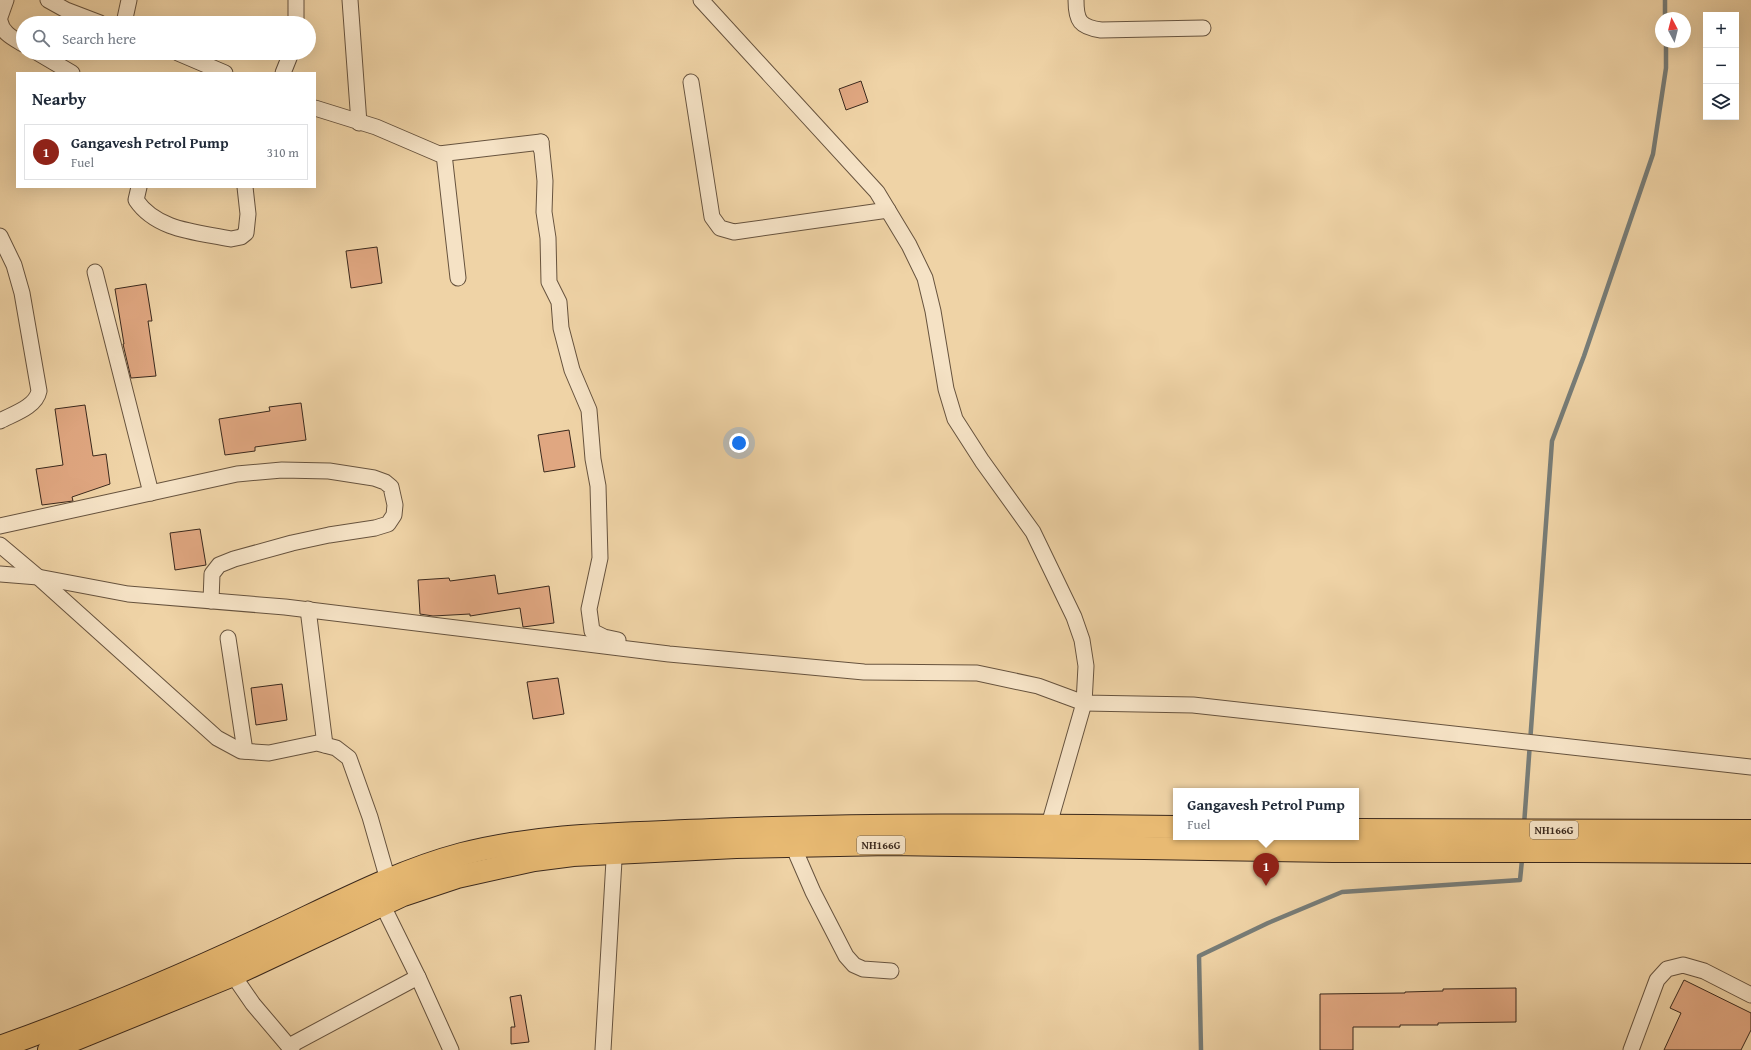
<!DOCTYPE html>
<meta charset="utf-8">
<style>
:root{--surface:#fff;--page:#f2f2f3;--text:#1f2937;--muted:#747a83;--line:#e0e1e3;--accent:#8f2418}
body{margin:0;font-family:"Gentium Book Plus",serif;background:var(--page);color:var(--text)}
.controls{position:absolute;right:12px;top:12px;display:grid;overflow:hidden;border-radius:0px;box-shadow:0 4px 16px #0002}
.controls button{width:36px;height:36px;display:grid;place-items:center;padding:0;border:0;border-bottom:1px solid var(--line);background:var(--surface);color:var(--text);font:20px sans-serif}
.compass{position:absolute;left:1655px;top:12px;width:36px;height:36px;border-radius:50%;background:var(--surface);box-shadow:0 4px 16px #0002;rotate:353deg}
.you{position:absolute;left:739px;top:443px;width:14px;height:14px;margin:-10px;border:3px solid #fff;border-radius:50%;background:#1a73e8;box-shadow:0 0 0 6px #1a73e833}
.badge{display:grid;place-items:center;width:26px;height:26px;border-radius:50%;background:var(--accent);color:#fff;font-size:13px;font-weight:700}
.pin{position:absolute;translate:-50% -33px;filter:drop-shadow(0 1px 2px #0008)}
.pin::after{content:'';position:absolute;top:21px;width:14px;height:12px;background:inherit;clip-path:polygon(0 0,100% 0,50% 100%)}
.popup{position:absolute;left:1173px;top:788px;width:186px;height:52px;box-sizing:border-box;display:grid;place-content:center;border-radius:0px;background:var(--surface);filter:drop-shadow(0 1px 3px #0005);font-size:13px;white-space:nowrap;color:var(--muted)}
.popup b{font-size:15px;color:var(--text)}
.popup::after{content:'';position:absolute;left:50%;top:100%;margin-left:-8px;border:8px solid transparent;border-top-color:var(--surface)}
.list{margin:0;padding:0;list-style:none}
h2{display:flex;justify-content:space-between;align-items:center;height:52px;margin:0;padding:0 16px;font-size:17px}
h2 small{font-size:13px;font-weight:400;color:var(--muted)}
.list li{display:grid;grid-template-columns:26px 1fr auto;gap:12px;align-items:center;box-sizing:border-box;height:56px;margin:0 8px 8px;padding:0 8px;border:1px solid var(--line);border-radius:0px}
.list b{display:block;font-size:15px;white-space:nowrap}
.list p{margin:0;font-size:13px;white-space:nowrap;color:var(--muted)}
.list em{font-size:13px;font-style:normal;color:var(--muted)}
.icon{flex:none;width:22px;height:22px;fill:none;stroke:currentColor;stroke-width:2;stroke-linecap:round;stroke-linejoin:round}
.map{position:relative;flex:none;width:1751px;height:1050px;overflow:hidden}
.search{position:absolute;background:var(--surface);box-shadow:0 4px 16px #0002;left:16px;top:16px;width:300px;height:44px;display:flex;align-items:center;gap:10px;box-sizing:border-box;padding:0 14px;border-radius:22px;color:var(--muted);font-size:15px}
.panel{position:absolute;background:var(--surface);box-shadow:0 4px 16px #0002;left:16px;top:72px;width:300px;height:116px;border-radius:0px}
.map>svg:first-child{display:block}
</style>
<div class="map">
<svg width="1751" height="1050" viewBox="0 0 1751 1050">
<rect width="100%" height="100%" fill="#efd3a6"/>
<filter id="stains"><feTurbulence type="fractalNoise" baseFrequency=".005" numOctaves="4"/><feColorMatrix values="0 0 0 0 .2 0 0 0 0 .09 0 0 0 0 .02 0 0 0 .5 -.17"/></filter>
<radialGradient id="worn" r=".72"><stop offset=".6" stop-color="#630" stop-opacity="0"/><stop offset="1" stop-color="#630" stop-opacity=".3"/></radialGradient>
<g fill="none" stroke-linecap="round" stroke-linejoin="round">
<g stroke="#777c77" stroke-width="4.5">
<polyline points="1665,0 1665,18"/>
<polyline points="1524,825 1552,441 1584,356 1653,154 1666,68 1666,42"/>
<polyline points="1201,1050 1199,956 1268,923 1342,892 1520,880 1522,860"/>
</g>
</g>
<g fill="#e0a781" stroke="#3a281c">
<polygon points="861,81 868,102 846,110 839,89"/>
<polygon points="377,247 382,283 351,288 346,251"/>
<polygon points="146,284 152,321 148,321 156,376 131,378 123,344 124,344 115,289"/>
<polygon points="301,403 306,440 255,447 255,451 225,455 219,419 270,411 269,407"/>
<polygon points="85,405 93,456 106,454 110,484 72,497 73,501 42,505 36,469 63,465 55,409"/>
<polygon points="569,430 575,467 544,472 538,435"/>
<polygon points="200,529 206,565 175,570 170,533"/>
<polygon points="495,575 498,594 549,586 554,623 523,627 520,608 470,616 470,614 433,616 420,614 418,580 449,578 450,581"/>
<polygon points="558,678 564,714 533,719 527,682"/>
<polygon points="282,684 287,720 256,725 251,688"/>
<polygon points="1684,980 1751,1013 1751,1030 1741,1050 1664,1050 1681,1013 1670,1008"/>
<polygon points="1516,988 1516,1022 1438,1023 1438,1025 1400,1025 1400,1027 1353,1027 1353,1050 1320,1050 1320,994 1405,993 1405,992 1443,991 1443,989"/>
<polygon points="521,995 529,1042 511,1044 511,1027 515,1027 510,997"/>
</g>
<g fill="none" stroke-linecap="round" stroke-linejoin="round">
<defs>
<g id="minor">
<polyline points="48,0 66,10 100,23"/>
<polyline points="296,0 296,23"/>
<polyline points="350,0 359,123"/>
<polyline points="701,0 877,192 909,245 925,278 933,311 946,389 955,419 982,461 1033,532 1074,617 1082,640 1086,666 1084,703 1046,835"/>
<path d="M1076,0C1076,21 1080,27 1101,30L1203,28"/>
<polyline points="0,17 6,0"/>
<path d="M0,21C2,33 13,38 23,44"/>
<polyline points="124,23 129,0"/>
<polyline points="38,53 72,73"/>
<polyline points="178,53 225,73"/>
<polyline points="283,73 291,53"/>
<polyline points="691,82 712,217 720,228 734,232 888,210"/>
<polyline points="315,108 376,127 439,154 541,142"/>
<polyline points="541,149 541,142 545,181 544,212 548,238 549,282 559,302 561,328 572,370 589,410 593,459 598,486 600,558 589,609 592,631 604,637 618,640"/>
<polyline points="444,154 458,278"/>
<path d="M139,187L136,200C157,231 198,232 231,239L241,237L246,233L248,214L245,187"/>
<path d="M0,236L14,265L22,293L39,391C36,407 13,414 0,421"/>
<polyline points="95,272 151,493"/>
<polyline points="0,526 237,474 282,470 329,471 374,478 385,482 391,487 395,505 394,515 388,524 375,528 329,535 292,543 234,559 219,565 212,574 211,601"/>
<polyline points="0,545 38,577 217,738 241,751 269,753 317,743 336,748 349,758 370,817 388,880"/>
<polyline points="0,574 38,577 128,594 285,607 669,654 864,672 977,673 1038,686 1084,703 1193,705 1751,767"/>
<polyline points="308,609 325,745"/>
<polyline points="228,638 245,751"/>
<polyline points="793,846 813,892 846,956 854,965 863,969 891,971"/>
<polyline points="382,904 418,977 451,1050"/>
<polyline points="233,975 253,1004 292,1050"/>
<polyline points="289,1046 418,977"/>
<polyline points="603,1050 615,843"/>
<polyline points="1631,1050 1657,980 1667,969 1683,965 1704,971 1751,995"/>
</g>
<g id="highway">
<polyline points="1356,830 1751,831"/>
<path d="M0,1047C90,1015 179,977 265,937C330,907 394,872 462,854C544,833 628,834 711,830C866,824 1021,825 1176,827"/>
<polyline points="49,1050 233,975 403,895 457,877 534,860 573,855 736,847 890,844 1333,851 1578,851 1751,852"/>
</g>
</defs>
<use href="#minor" stroke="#67533e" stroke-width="17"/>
<use href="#highway" stroke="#3a281c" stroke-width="24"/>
<use href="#minor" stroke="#f5e2c5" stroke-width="15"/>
<use href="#highway" stroke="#e8ba73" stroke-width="22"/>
</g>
<g text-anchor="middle" stroke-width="3" stroke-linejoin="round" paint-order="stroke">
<g fill="#f5e2c5" stroke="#72604f" stroke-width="1">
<rect x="1530" y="821" width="48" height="18" rx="3"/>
<rect x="857" y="836" width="48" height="18" rx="3"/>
</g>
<g font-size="11" font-weight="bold" fill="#3a281c">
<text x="1554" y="834">NH166G</text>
<text x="881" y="849">NH166G</text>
</g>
</g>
<rect width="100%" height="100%" filter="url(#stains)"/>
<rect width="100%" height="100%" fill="url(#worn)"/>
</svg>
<div class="controls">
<button>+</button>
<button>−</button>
<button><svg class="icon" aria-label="layers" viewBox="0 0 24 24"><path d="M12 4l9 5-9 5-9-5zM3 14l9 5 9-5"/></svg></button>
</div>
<svg class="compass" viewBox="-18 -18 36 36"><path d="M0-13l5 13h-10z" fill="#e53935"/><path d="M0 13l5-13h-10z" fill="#747a83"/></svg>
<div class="you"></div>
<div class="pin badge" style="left:1266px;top:886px">1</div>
<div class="popup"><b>Gangavesh Petrol Pump</b>Fuel</div>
<div class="search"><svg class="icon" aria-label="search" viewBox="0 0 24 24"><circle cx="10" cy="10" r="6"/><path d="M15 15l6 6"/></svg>Search here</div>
<section class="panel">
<h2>Nearby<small></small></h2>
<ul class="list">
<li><span class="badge">1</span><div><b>Gangavesh Petrol Pump</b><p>Fuel</p></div><em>310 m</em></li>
</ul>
</section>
</div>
